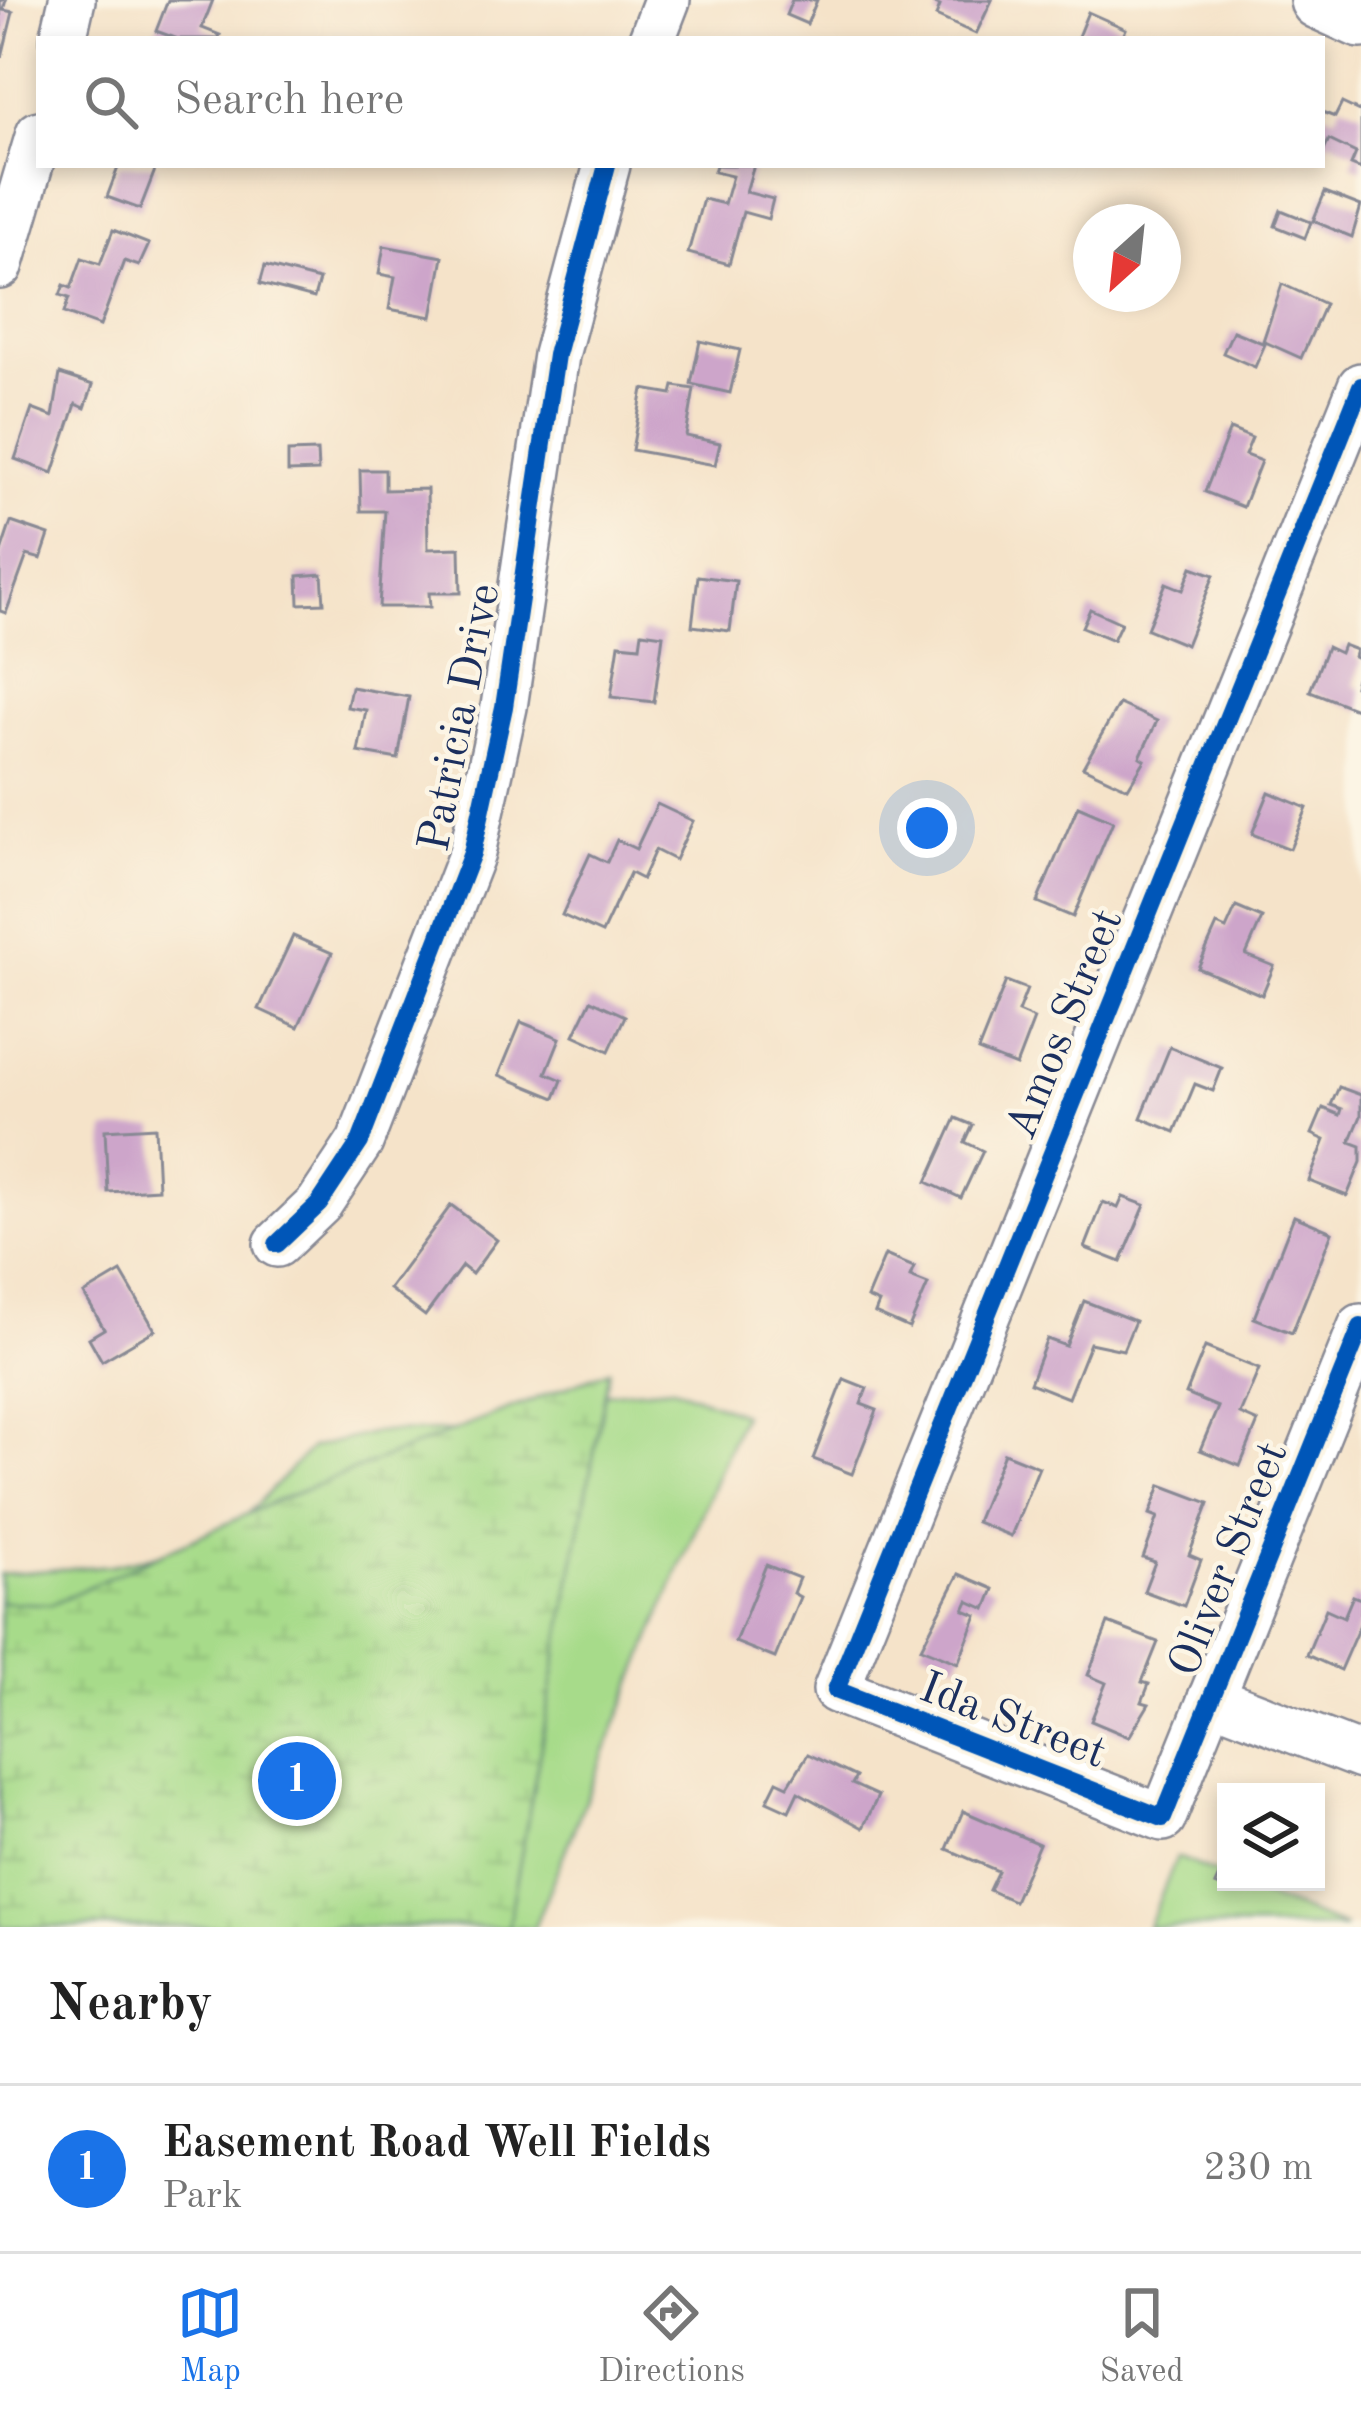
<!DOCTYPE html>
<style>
:root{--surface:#fff;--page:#f2f2f2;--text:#222;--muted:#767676;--line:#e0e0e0;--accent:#1a73e8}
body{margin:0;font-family:"Old Standard TT",serif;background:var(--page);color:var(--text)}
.controls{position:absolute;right:36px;bottom:36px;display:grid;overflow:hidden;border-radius:0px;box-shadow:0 6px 18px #0003}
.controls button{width:108px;height:108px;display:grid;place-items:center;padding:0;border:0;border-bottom:3px solid var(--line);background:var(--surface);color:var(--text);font:60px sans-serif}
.compass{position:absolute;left:1073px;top:204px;width:108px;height:108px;border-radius:50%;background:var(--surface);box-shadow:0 6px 18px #0003;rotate:207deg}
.you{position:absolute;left:927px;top:828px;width:42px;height:42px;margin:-30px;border:9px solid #fff;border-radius:50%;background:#1a73e8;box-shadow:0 0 0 18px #1a73e833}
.badge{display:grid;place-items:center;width:78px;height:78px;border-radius:50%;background:var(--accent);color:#fff;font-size:39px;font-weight:700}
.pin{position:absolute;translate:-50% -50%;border:6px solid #fff;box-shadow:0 3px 12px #0006}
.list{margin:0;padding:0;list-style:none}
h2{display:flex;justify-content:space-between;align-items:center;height:156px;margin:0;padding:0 48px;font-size:51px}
h2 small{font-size:39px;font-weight:400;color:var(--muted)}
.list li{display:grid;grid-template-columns:78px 1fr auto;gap:36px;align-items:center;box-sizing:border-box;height:168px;padding:0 48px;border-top:3px solid var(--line)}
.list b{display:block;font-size:45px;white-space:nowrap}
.list p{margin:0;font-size:39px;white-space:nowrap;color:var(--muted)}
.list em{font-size:39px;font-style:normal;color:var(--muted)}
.icon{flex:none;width:66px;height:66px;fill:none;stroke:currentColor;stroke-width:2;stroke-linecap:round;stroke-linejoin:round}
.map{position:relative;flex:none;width:1361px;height:1927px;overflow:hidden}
.search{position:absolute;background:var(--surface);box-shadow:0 6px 18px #0003;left:36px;right:36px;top:36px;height:132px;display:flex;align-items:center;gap:30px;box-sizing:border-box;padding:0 42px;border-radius:0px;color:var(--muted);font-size:45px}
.sheet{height:324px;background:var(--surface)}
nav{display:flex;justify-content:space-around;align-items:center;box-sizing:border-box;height:168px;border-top:3px solid var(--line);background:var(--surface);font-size:33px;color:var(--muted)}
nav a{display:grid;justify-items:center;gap:6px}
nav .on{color:var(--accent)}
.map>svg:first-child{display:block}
</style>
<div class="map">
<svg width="1361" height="1927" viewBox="0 0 1361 1927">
<defs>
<pattern id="wetland-marsh" width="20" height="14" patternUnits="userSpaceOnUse" patternTransform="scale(3)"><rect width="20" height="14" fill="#a7db8a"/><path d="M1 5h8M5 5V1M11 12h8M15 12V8" fill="none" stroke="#8fbc7a"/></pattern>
</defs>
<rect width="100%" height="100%" fill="#fcf5e5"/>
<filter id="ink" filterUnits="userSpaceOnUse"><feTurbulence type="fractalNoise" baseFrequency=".00833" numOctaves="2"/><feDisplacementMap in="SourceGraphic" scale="24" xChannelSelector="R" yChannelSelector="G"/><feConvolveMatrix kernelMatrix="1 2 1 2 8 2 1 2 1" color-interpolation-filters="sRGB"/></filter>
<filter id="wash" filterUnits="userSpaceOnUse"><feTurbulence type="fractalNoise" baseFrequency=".004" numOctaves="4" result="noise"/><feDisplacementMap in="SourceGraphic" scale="48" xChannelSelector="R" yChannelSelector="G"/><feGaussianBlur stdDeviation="2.7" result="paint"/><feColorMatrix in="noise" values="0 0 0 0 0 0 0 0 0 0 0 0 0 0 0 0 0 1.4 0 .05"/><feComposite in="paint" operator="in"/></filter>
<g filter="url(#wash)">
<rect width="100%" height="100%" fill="#f5e3c9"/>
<g fill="#a7db8a" stroke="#618574" stroke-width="3">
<polygon points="673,1387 742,1414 534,1927 0,1927 0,1574 113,1565 208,1544 244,1518 311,1448 376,1432 466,1431 579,1395"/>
<polygon points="1177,1857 1226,1877 1226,1882 1345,1927 1148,1927"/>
</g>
<polygon fill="url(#wetland-marsh)" stroke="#618574" stroke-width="3" points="609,1370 508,1927 0,1927 0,1602 51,1604 276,1501"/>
<g id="blocks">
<g fill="#cda5ca">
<polygon points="0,0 6,0 3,10 13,12 2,57"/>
<polygon points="168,0 213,0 202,28 220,35 218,39 178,39 156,31"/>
<polygon points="792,0 817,0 807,24 786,15"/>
<polygon points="926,0 992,0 976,34 936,16 940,6"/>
<polygon points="1088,12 1126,29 1122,39 1077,39"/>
<polygon points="1342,103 1361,112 1361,169 1351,165 1356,153 1329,140 1322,155 1322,112 1335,117"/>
<polygon points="119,165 157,165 140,209 107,197"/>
<polygon points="716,165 754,165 746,192 773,199 768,219 743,212 729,264 688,253 703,199 724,204 732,176 714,172"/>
<polygon points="1325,192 1361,206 1352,237 1313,221"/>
<polygon points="1281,210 1311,222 1305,238 1275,226"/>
<polygon points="113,230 149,244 139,266 124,261 100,326 64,313 69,298 60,295 64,285 71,288 82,258 100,264"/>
<polygon points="384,246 443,257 432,317 389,309 395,277 379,274"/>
<polygon points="265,266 319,280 314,298 260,284"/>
<polygon points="1282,284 1325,304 1301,358 1263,341"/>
<polygon points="1233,331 1265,344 1255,367 1223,353"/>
<polygon points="700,341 740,350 730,393 691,384"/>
<polygon points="60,374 93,385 85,408 76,404 53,473 15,459 32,409 53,417"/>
<polygon points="674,386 694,389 686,436 720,443 715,465 632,450 643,389 672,394"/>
<polygon points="1230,429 1252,438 1245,455 1261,461 1243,507 1205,492"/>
<polygon points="317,451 318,471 288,472 288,452"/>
<polygon points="360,470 385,470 385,490 427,489 428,549 460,548 461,593 429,593 430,607 379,607 385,511 361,511"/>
<polygon points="11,522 49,535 41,559 27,555 6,613 0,611 0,555"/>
<polygon points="1192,567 1214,575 1186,645 1147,629 1166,583 1183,590"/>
<polygon points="322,574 324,603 299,604 298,576"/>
<polygon points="698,576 736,581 730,631 692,626"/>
<polygon points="1090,609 1121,623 1113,640 1082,627"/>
<polygon points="642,632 663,635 654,702 611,697 619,644 640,646"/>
<polygon points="1343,645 1356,650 1354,657 1361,660 1354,686 1361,688 1361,711 1310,691 1327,647 1340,653"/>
<polygon points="351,687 409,697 398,759 358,752 366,710 347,707"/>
<polygon points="1119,704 1157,721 1140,757 1145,760 1128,788 1083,767"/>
<polygon points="1269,792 1307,808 1290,849 1252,834"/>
<polygon points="657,804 693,821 675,860 655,850 642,879 630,873 602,933 562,915 590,854 607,862 617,840 636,849"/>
<polygon points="1078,806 1113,821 1073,917 1037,902"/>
<polygon points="1236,907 1262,918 1246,955 1274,966 1262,995 1198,968 1217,925 1226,929"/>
<polygon points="293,936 332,953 298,1027 259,1009"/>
<polygon points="1006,981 1027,989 1018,1012 1034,1019 1016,1066 978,1051"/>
<polygon points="591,1000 625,1016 609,1051 574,1035"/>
<polygon points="521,1022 560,1038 546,1073 562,1080 555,1098 499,1075"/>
<polygon points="1170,1047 1222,1068 1213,1091 1195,1084 1175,1132 1141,1118"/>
<polygon points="1339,1087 1361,1095 1361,1116 1350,1142 1361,1146 1361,1162 1347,1196 1309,1181 1325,1140 1312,1134 1323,1108 1340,1115 1342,1109 1331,1105"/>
<polygon points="956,1118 973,1125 965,1142 983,1151 961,1198 927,1182"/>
<polygon points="155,1127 158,1189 108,1192 105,1130"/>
<polygon points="1123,1197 1145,1205 1121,1262 1085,1248 1103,1202 1118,1208"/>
<polygon points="451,1205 497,1240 472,1274 462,1266 425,1316 389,1289"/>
<polygon points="1294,1216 1332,1232 1292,1333 1254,1318"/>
<polygon points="885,1255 914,1267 910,1277 928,1284 909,1328 875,1313 879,1303 867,1298"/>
<polygon points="121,1272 155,1330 102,1361 89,1338 104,1329 84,1294"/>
<polygon points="1084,1301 1135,1321 1123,1350 1090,1343 1068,1398 1030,1383 1047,1339 1066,1346"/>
<polygon points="1205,1347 1259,1369 1240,1414 1258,1422 1240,1466 1200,1450 1218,1407 1186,1394"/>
<polygon points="844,1379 867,1388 861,1404 877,1410 852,1474 813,1459"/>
<polygon points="1004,1453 1039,1467 1011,1536 976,1522"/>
<polygon points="1161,1485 1209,1503 1189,1555 1201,1560 1184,1606 1144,1591 1155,1562 1143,1558 1158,1517 1150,1514"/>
<polygon points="766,1565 799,1578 793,1593 800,1597 775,1658 735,1642"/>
<polygon points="959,1574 994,1589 986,1609 968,1601 964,1610 977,1615 958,1663 921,1648"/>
<polygon points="1353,1596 1361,1599 1361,1622 1340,1670 1307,1655 1326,1609 1344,1617"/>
<polygon points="1108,1623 1158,1642 1142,1682 1149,1684 1142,1702 1149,1704 1129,1737 1091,1721 1106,1683 1088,1675"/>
<polygon points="808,1754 856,1777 852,1784 878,1796 863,1828 798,1792 789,1811 767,1801 777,1781 788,1786"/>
<polygon points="963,1811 1039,1844 1014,1901 989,1890 998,1871 947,1849"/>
<polygon points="1226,1860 1226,1882 1239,1882 1234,1893 1215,1885"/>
</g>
</g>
</g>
<g filter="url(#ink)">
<use href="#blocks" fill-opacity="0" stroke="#888994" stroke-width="3"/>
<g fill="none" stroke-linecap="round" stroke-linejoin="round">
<defs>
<g id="minor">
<polyline points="63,39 72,0"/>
<polyline points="652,39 667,0"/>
<polyline points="0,266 39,134"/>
<polyline points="1361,386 836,1690 1163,1818 1361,1327"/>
<polyline points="277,1244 319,1204 360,1142 472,853 504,707 556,355 607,165"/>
<polyline points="1211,1698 1361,1756"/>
</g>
<polyline id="major" points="1319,0 1361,19"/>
</defs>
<use href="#minor" stroke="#888994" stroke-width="50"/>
<use href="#major" stroke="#888994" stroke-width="62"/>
<use href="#minor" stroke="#fff" stroke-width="45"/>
<use href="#major" stroke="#fff" stroke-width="57"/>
<defs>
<g id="cycleway">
<polyline points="1361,386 836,1690 1163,1818 1361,1327"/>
<polyline points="277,1244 319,1204 360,1142 472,853 504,707 556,355 607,165"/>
</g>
</defs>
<use href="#cycleway" stroke="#fcf5e5" stroke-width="26"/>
<use href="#cycleway" stroke="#0057b8" stroke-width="18"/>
</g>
</g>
<g text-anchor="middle" stroke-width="9" stroke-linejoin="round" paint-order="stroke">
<g font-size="45" fill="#1b2f5e" stroke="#fcf5e5">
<text transform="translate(457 717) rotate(-79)" y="16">Patricia Drive</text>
<text transform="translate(1062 1023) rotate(-68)" y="16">Amos Street</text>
<text transform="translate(1226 1558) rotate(-68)" y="16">Oliver Street</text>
<text transform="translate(1014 1718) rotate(21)" y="16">Ida Street</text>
</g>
</g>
</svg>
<div class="controls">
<button><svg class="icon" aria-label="layers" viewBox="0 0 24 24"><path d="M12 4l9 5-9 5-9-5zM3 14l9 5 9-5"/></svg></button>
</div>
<svg class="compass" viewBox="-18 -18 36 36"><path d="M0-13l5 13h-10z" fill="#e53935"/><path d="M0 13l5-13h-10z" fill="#767676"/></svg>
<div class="you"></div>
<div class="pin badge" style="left:297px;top:1781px">1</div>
<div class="search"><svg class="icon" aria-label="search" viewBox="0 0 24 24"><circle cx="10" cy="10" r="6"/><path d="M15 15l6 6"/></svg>Search here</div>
</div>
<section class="sheet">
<h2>Nearby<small></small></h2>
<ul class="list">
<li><span class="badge">1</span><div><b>Easement Road Well Fields</b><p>Park</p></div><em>230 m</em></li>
</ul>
</section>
<nav>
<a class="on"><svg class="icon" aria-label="map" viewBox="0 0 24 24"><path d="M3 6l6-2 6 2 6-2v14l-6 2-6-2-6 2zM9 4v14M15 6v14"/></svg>Map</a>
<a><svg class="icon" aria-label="directions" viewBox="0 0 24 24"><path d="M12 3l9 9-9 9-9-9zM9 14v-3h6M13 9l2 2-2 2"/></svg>Directions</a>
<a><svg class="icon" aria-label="saved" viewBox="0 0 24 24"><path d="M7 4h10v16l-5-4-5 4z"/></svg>Saved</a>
</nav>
